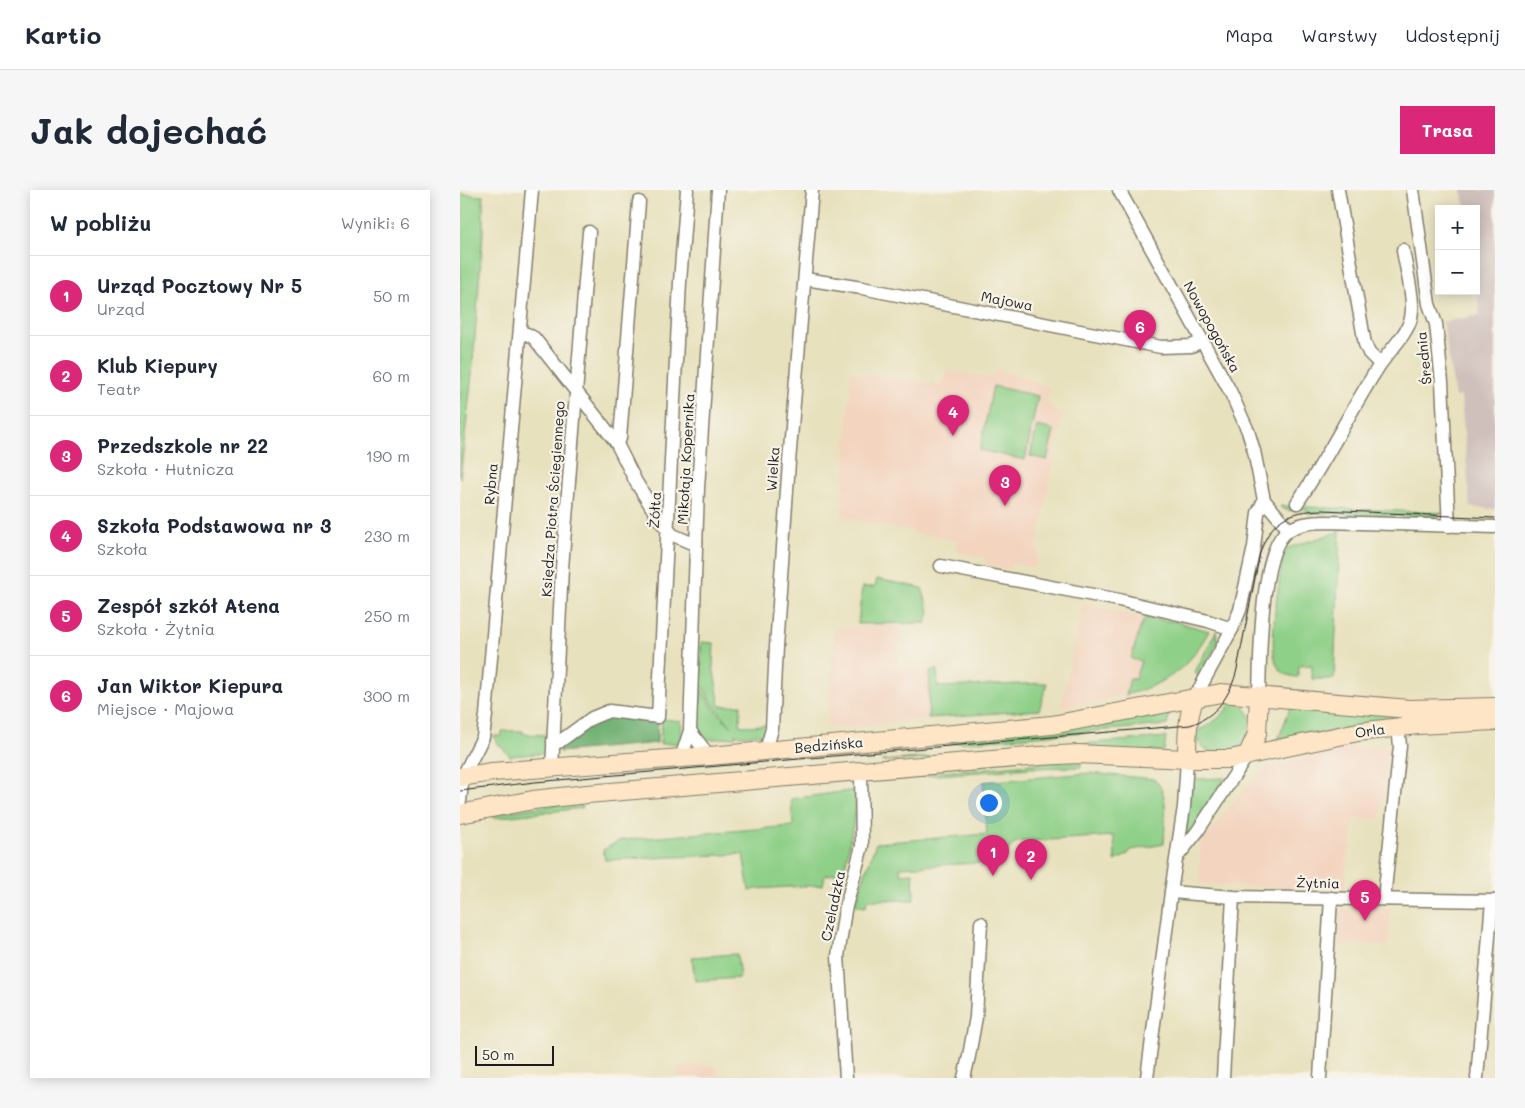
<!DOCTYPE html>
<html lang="pl">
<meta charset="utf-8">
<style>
:root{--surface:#fff;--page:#f6f6f7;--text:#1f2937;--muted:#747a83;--line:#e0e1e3;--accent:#db2777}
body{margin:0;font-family:Mali,sans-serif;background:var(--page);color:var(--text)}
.controls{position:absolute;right:15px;top:15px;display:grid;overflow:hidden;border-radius:0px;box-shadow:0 2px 12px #0003}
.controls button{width:45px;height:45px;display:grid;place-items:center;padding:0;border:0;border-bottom:1px solid var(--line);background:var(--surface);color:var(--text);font:25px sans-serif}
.scale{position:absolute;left:15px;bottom:12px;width:79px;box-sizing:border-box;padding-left:5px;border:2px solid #1c1c1c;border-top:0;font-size:14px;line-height:18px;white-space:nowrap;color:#1c1c1c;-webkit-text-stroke:4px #f7f3e8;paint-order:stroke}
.you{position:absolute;left:528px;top:612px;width:18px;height:18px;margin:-12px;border:4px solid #fff;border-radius:50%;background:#1a73e8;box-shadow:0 0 0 8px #1a73e833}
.badge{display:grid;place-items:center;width:32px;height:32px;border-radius:50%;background:var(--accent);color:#fff;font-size:16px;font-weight:700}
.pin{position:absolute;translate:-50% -41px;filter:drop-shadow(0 1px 2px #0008)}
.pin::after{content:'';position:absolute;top:26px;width:18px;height:15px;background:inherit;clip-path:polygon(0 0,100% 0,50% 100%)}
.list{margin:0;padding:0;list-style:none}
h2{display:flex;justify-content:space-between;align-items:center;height:65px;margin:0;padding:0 20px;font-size:21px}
h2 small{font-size:16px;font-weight:400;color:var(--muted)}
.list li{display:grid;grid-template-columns:32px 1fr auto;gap:15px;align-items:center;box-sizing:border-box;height:80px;padding:0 20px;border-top:1px solid var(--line)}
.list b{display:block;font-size:19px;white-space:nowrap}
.list p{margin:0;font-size:16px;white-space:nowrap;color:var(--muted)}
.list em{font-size:16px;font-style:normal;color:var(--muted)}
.map{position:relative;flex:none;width:1035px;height:888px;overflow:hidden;border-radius:0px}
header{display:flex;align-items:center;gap:30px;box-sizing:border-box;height:70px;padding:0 25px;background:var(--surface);border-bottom:1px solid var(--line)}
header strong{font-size:24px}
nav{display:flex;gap:28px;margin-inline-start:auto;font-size:18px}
.intro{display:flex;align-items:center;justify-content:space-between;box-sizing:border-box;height:120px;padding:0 30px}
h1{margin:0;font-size:35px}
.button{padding:12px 22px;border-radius:0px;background:var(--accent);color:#fff;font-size:18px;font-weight:700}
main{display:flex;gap:30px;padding:0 30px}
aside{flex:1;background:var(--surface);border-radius:0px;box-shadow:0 2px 12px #0003}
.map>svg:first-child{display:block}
</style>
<header>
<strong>Kartio</strong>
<nav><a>Mapa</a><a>Warstwy</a><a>Udostępnij</a></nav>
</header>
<div class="intro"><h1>Jak dojechać</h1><a class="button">Trasa</a></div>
<main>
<aside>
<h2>W pobliżu<small>Wyniki: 6</small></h2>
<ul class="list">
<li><span class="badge">1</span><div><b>Urząd Pocztowy Nr 5</b><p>Urząd</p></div><em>50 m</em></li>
<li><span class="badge">2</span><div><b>Klub Kiepury</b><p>Teatr</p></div><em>60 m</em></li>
<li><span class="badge">3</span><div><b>Przedszkole nr 22</b><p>Szkoła · Hutnicza</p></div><em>190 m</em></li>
<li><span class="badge">4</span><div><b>Szkoła Podstawowa nr 3</b><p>Szkoła</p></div><em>230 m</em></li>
<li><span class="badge">5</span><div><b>Zespół szkół Atena</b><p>Szkoła · Żytnia</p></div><em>250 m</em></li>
<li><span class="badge">6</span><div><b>Jan Wiktor Kiepura</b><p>Miejsce · Majowa</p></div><em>300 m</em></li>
</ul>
</aside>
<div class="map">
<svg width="1035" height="888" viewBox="0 0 1035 888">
<rect width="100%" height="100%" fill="#f7f3e8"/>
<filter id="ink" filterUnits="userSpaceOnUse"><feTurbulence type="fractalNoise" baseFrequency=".02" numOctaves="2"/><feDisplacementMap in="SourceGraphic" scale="10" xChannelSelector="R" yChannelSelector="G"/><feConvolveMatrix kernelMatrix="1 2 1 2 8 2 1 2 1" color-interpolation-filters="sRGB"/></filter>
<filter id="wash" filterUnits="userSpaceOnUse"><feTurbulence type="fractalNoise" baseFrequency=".0096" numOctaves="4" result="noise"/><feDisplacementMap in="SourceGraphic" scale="20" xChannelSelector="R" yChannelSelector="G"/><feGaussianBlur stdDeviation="1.12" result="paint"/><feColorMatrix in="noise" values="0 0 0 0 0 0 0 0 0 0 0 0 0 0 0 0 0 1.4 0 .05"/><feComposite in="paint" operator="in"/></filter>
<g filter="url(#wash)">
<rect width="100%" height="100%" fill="#e8e1bd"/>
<g fill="#f3d4bf">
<polygon points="536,179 589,197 587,213 602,226 576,361 578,362 575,378 552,373 550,380 525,374 526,368 496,362 498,351 382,327 391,182 480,195 488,181 532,188"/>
<polygon points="623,414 685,428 680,438 672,469 681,471 675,490 670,489 666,505 601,517"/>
<polygon points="440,435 437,480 470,481 468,528 386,538 367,536 375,438"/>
<polygon points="884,558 929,558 920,629 894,628 886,680 886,700 740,694 740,654 784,600 807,577"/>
<polygon points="883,719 931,719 928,755 878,754 880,721"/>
<polygon points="255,875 258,879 258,888 218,888 218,877"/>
</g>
<polygon fill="#cfc0bb" points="1002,0 1035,0 1035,319 1010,317 1001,206 995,207 983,132 1020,125 1016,97 1016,19 1005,19"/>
<g fill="#8fd088" stroke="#567652">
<polygon points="0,4 23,6 23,43 12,184 0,289"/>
<polygon points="533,196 578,206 565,270 520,260"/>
<polygon points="577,236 594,240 587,270 570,266"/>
<path d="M821,316H826L985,323L978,324L977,327L848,323L847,319C837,320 829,323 820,317Z"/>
<path d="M880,341L874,489H852V475L839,476L838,487C831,487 822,484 818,477C806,457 820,391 823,366L828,358Z"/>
<polygon points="417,389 462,398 469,421 466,433 398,434 402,397 415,397"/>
<path d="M685,428L717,432L749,441C727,480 709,492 666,505L670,489H675L681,471L671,469L680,438Z"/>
<polygon points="756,441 758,451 739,488 735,482"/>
<polygon points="241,452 254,453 253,476 260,516 281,515 280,536 308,535 307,544 280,546 275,543 276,547 245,550 239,538 240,497 254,519 272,537 254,516 240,492"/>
<polygon points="477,479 478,497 587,493 579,520 468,528 470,481"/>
<path d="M773,510C791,518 795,531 787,548C785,551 784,555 781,557C775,563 755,563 747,560C740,557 736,549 734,542C750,536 764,526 773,510Z"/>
<polygon points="831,515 959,525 817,553"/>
<polygon points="710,519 707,535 421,559"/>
<polygon points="202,529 221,531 222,547 219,553 200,554"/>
<polygon points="42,541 63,541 63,544 87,545 87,563 50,566 39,555 33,546 42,546"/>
<polygon points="706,547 704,561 422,571"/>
<polygon points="594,572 621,573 621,577 570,578 427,589 423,587"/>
<path d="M629,583L694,589C711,604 704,633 704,654L671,660L667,665L655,671L654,646L556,652L537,672L440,677L441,684L453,683L454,710H407L406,717L398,716L395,713L416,653L527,644L523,592Z"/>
<polygon points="765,588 725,653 731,589"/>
<polygon points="396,600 395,623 384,683 365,685 363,695 296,699 289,701 283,664 145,670 143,660 161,650 333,636 331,609"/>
<polygon points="115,612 121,615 123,618 33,628 32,624"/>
<polygon points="277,764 280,788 235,791 232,767"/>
</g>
<polygon fill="#73b274" stroke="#486748" points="140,527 198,528 197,553 99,562 99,554"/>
</g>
<g filter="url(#ink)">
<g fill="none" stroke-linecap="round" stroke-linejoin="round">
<defs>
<g id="street">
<polyline points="659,0 770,201 788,241 794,261 804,310 829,340"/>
<polyline points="878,0 905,154 909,163 920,174"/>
<polyline points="953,0 969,114 976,134 982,192 989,336"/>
<polyline points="345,89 402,98 701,157 731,156 743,151"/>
<polyline points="60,142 67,144 74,148 156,252 176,292 201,332 213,345 229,352 236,352"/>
<polyline points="156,252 160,248 179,12"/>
<path d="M837,313C867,269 890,221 919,176C928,162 947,145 951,128C955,109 946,80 943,60"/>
<polyline points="481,376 659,410 748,431 772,439"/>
<path d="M799,506C800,470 800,369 824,344C835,333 853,332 867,332L1035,337"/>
<polyline points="735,507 772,439 780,420 794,357 798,323 804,310"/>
<polyline points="230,541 249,566"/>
<polyline points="93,551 99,552 132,528 149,521 198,527 220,92 227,0"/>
<polyline points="306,560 312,539 316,457 329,272 352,0"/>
<polyline points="221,568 230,541 238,298 258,0"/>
<polyline points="92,578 102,378 129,42"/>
<polyline points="0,611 3,586 23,547 26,525 72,0"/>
<polyline points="717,667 737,642 787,566"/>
<polyline points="711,702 773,707 1035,711"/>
<polyline points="924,709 940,556 938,537"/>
<polyline points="386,888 378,766 385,720 402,656 401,581"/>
<polyline points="504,888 509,866 516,827 521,733"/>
<polyline points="687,888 711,702 724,617 727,569"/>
<polyline points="763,888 773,707"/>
<polyline points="860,888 871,708"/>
<polyline points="1017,888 1032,711"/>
</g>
<g id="secondary">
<polyline points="787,566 797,544 799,506"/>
<path d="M727,569C727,547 727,528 735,507"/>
<polyline points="0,587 32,582 249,566 592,535 761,503 949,519 1035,517"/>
<polyline points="0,624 73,610 127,604 580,566 618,564 727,569 770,569 898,542 958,535 1035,531"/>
</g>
</defs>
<use href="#street" stroke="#827e6c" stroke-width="15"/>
<use href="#secondary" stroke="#827e6c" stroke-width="20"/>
<use href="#street" stroke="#fff" stroke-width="12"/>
<use href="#secondary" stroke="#fde5c5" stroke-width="18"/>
<path stroke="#1c1c1c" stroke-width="1" d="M0,601L75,592L730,535C756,527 771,505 777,479L800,363C811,329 829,321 863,320L1035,328"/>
</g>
</g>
<g text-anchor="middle" stroke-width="4.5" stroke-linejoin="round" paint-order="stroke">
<g font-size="14" fill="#1c1c1c" stroke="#f7f3e8">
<text transform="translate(547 111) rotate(11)" y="5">Majowa</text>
<text transform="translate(752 137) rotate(61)" y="5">Nowopogońska</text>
<text transform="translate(964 168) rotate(-96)" y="5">Średnia</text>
<text transform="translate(226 269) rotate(-87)" y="5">Mikołaja Kopernika</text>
<text transform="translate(313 279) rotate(-86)" y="5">Wielka</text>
<text transform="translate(31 294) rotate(-85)" y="5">Rybna</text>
<text transform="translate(93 309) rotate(-86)" y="5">Księdza Piotra Ściegiennego</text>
<text transform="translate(195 320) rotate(-87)" y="5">Żółta</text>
<text transform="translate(910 541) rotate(-8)" y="5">Orla</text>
<text transform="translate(369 555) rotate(-5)" y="5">Będzińska</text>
<text transform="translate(858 693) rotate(1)" y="5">Żytnia</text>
<text transform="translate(373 716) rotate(-78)" y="5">Czeladzka</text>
</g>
</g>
</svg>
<div class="controls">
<button>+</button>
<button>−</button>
</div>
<div class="scale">50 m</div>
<div class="you"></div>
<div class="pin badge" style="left:533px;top:686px">1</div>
<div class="pin badge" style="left:571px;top:690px">2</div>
<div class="pin badge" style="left:545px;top:316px">3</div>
<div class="pin badge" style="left:493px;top:246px">4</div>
<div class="pin badge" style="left:905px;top:731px">5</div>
<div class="pin badge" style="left:680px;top:161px">6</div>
</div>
</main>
